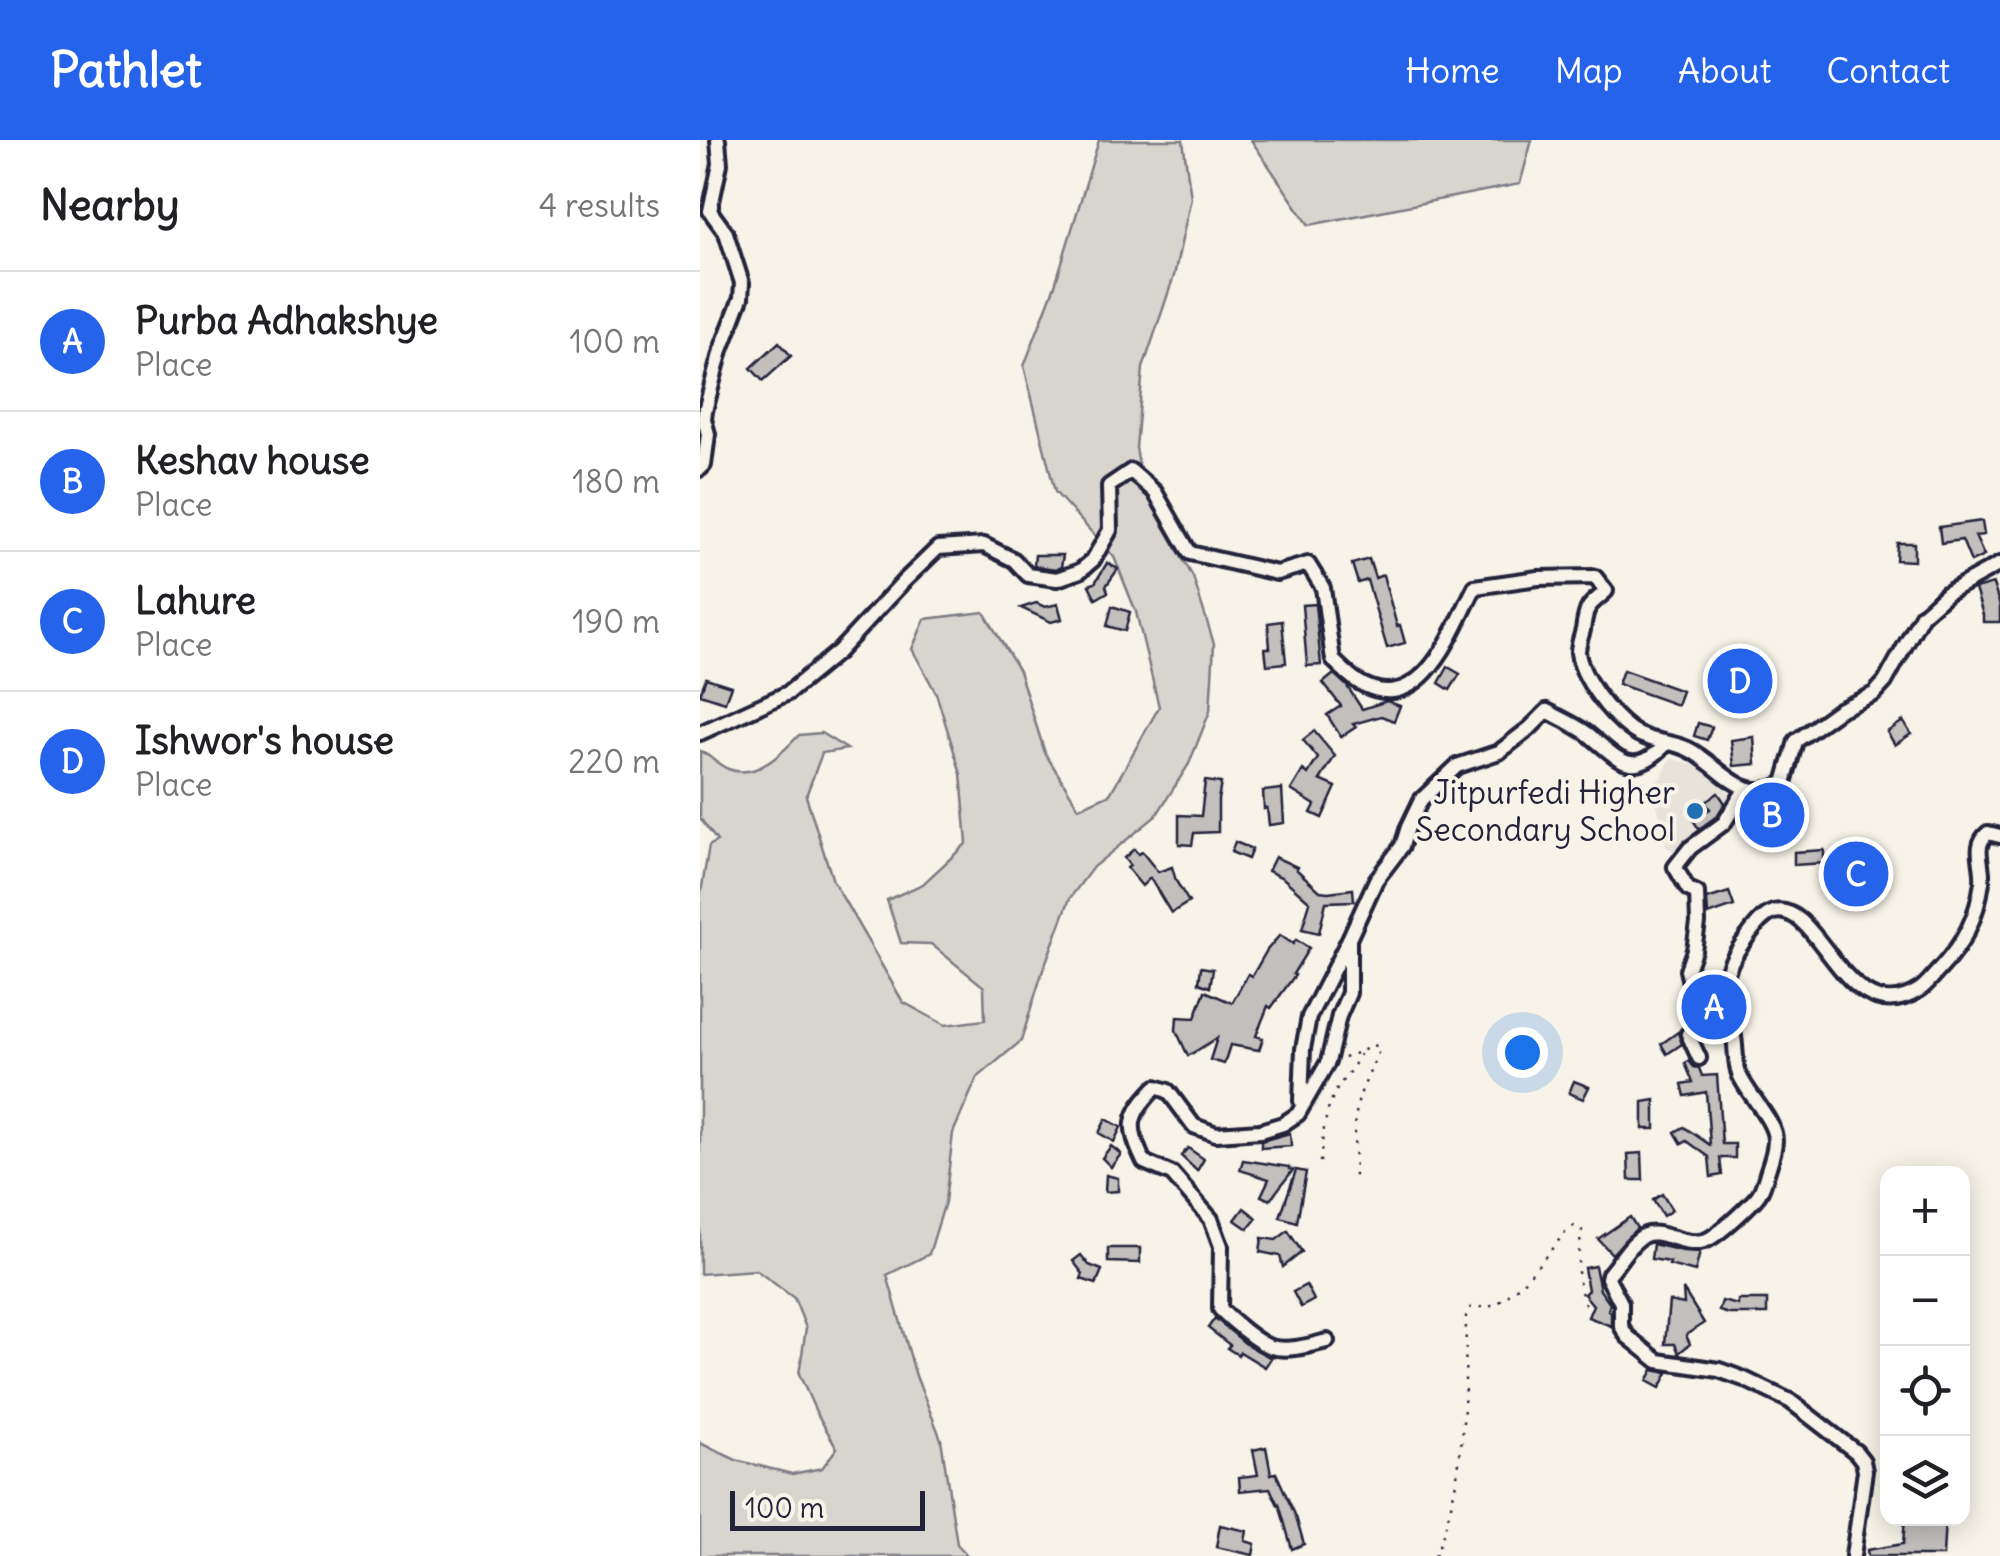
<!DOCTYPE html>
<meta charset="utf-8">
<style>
:root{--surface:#fff;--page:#f2f2f2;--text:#202124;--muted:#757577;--line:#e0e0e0;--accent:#2563eb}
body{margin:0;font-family:Delius,sans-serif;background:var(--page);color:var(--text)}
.controls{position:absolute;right:30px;bottom:30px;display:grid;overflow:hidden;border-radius:20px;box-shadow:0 5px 25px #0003}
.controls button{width:90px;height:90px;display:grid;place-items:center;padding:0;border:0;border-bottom:2px solid var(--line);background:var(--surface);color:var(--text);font:50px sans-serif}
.scale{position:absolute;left:30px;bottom:25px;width:195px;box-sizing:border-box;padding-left:10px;border:5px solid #22223b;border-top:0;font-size:28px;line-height:35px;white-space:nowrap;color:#22223b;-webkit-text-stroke:8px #f7f3e8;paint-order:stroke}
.you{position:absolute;left:822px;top:912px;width:35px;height:35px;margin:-25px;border:8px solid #fff;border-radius:50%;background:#1a73e8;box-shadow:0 0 0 15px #1a73e833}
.badge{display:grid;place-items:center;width:65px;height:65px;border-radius:50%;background:var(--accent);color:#fff;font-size:32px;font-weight:700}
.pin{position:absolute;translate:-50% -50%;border:5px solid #fff;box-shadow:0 2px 10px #0006}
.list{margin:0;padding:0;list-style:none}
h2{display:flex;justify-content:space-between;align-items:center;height:130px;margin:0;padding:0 40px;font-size:42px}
h2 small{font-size:32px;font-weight:400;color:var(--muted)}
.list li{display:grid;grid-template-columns:65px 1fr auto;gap:30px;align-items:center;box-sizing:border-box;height:140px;padding:0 40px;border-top:2px solid var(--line)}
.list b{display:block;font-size:38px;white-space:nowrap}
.list p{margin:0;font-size:32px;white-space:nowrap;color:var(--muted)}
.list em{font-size:32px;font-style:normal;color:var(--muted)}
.icon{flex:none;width:55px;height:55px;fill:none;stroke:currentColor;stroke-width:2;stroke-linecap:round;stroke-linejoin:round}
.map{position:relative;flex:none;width:1300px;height:1416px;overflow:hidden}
header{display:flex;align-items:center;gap:60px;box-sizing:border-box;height:140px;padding:0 50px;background:var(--accent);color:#fff}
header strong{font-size:48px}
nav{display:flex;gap:55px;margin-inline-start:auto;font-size:35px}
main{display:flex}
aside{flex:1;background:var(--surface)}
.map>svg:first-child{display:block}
</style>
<header>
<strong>Pathlet</strong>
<nav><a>Home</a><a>Map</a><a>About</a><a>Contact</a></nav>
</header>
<main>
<aside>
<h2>Nearby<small>4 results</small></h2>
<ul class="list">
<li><span class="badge">A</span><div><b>Purba Adhakshye</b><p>Place</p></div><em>100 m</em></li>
<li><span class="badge">B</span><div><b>Keshav house</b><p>Place</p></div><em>180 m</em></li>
<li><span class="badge">C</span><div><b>Lahure</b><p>Place</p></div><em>190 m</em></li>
<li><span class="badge">D</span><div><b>Ishwor's house</b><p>Place</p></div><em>220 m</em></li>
</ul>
</aside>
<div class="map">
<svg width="1300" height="1416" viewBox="0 0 1300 1416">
<rect width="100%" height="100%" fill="#f7f3e8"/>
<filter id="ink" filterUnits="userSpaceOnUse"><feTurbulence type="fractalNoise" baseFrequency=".01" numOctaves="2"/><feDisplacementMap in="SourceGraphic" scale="20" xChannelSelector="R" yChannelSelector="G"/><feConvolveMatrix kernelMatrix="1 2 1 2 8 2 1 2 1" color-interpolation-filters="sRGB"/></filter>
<g filter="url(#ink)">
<polygon fill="#e7e3db" points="971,618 1002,628 1035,658 1026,683 980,718 966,706 952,642 961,638"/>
<g fill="#d8d5cf" stroke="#7d7c85" stroke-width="2.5">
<path d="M399,0H483L491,58L474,136L443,228L436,308L443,349L493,437L514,504L510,571L489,624L456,676L393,727L370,758L343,830L321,901L277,938L253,993L245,1062L229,1114L187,1135L216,1236L241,1299L257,1404L268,1416H0V1303L36,1320L92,1334L122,1328L137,1308L116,1272L99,1234L106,1188L94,1158L56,1130L0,1134V758L9,706L17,701L0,678V611C10,615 18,625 28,629C57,640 82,613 99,595L121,593L147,609L122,613L106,656L133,741L203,862L245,885L285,880L284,847L231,804L201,803L187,760L223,744L267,703L261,634L236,553L212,509L225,479L284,472L319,531L345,613L379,668L410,654L459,567L436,472L414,417L355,352L324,226L355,145Z"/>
<polygon points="551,0 832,0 820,44 609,85"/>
</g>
<g fill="#c2bfbd" stroke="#22223b" stroke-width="2.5">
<polygon points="79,202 91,216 63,241 51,228"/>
<polygon points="1282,381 1284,395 1275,396 1284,416 1271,422 1262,400 1241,403 1239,387"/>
<polygon points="1197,403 1214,403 1214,421 1196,420"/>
<polygon points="335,415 363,415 361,427 356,429 334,426"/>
<polygon points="669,419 675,438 683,435 697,486 700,485 705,503 687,508 667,440 658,443 652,424"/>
<polygon points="407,423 418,429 406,446 408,452 396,459 389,445 395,443"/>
<polygon points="1293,444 1300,466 1300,482 1283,482 1283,475 1275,449"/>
<polygon points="336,463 345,467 358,464 362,479 351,482 321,468"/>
<polygon points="615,464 621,525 607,526 602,465"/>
<polygon points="412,466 430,472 425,491 407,486"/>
<polygon points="582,481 586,523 567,525 565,508 570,508 568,483"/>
<polygon points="748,527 760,534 750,550 739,543"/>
<polygon points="1027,529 1055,533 1052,553 1027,549 1027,544 1025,549 1023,548 1023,557 1006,558 1005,532"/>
<polygon points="923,530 982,551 977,565 918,544"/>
<polygon points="634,534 647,546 662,569 687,561 700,566 694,581 681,576 653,584 656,587 641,597 627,575 641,566 623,543"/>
<polygon points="6,538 31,546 25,562 0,554"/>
<polygon points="1203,581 1211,594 1195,605 1187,592"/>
<polygon points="998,583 1012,587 1007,600 994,596"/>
<polygon points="614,591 635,616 620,640 636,647 622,678 611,673 615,665 591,650 603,630 608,634 618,618 603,600"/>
<polygon points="1054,597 1056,624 1034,626 1031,600"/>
<polygon points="505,641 521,643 518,660 518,692 494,693 492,705 479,704 479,675 501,676"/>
<polygon points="582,649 584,683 569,685 567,668 564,669 563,651"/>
<polygon points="1018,653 1025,663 1017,676 999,689 993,680 1010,669 1005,662"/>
<polygon points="1060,664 1087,668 1084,687 1057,683"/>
<polygon points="535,702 552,709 548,719 531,712"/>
<polygon points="434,709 438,714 442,712 458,732 472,727 476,741 489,762 471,773 450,738 442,746 427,728 430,726 424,718"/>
<polygon points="1124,710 1124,723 1094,725 1094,712"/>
<polygon points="575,717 597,727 596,729 620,751 628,752 653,749 654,761 626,762 619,793 602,789 610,762 583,738 568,731"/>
<polygon points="1170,720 1174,741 1157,744 1160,760 1147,763 1137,727"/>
<polygon points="1029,752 1034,766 1008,775 1007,759"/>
<polygon points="580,795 593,804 596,800 609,808 593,834 595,835 571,868 568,866 556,896 563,898 559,910 530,905 524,924 510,920 517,898 488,916 476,890 477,877 495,878 505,851 532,863 548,834 552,836 567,810"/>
<polygon points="501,827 513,829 510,847 499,843"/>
<polygon points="998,828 1017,830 1015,842 1000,841"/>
<polygon points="978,892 982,904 967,914 961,904"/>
<polygon points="989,921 994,927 999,928 1002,936 1017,935 1022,1004 1035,1004 1035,1018 1020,1018 1022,1035 1011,1037 1009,1017 987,1001 982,1004 975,992 984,987 1010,1005 1006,952 985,956 982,944 993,942 985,923"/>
<polygon points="874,941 889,947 883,959 869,953"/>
<polygon points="955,960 955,989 943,989 943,962"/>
<polygon points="406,979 421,987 414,1002 399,993"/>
<polygon points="590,993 591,1006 561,1008 561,1001"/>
<polygon points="411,1006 421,1014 411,1027 402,1018"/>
<polygon points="488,1008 504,1019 497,1031 481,1016"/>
<polygon points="942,1013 943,1040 929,1040 928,1014"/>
<polygon points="543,1020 589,1027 589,1029 593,1030 570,1060 561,1056 569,1039 540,1030"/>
<polygon points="596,1030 606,1032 597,1082 580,1077"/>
<polygon points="406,1035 418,1038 418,1051 405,1052"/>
<polygon points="962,1054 972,1070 963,1076 953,1060"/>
<polygon points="544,1068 557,1078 548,1089 535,1080"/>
<polygon points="930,1077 937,1088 912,1114 898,1099"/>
<polygon points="588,1091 602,1112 583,1127 580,1116 560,1112 562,1098 576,1100"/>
<polygon points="953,1104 983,1111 1000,1112 995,1132 969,1125 970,1122 951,1119"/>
<polygon points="408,1108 440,1108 440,1123 408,1122"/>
<polygon points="381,1115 389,1125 402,1130 396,1144 381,1139 383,1134 373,1121"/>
<polygon points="895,1126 900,1150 910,1164 908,1170 911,1172 911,1186 888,1177 893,1165 884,1154 888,1150 884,1128"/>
<polygon points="606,1145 614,1160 601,1167 593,1152"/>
<polygon points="983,1149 1004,1183 986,1195 990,1204 979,1213 975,1204 965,1204 969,1161 984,1164"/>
<polygon points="1038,1160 1067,1160 1067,1174 1029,1174 1019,1171 1022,1161 1038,1165"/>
<polygon points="515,1178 546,1204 571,1218 565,1227 540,1212 538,1215 527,1208 530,1205 508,1188"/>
<polygon points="953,1230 968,1233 960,1248 947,1241"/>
<polygon points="566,1307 571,1334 576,1333 596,1377 604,1404 592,1409 579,1364 578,1365 570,1348 540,1351 539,1337 558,1335 553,1310"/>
<polygon points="1205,1378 1245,1378 1243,1416 1168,1416 1167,1410 1203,1404"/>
<polygon points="520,1385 547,1391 545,1401 555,1404 553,1415 516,1407"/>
</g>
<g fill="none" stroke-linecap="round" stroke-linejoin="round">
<defs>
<g id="street">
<polyline points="0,329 4,325 8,294 4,279 5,271 21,210 41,158 42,143 26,93 10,71 20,24 18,0"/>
<path d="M0,593L88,553L138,512L203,442L238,408L284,405L314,420L328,435L357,439L380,431L393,420L410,390L409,346L431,331L455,352L490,413L577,433L608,424L623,448L633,520C642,528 652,540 664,545C724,575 754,487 775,447L838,438L895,437L906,451C901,456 893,461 889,467C885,473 884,483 883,490C881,497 878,505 878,512C881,538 910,574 930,589C948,603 969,600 988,609C1021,625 1041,667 1084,643L1096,601L1139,570L1174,554L1185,542L1222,475L1247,453L1300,424"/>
<polyline points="999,918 988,894 1000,883 987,830 994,810 998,783 997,753 988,749 975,727 990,708 1024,683 1046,648"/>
<polyline points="601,961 603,909 609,877 648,801"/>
<path d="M627,1201C611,1205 588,1212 571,1207C557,1203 531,1180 520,1169L521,1106L511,1079L472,1034L444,1022C427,986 428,976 456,947L468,951L494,986L516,994L560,991L583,984L598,974L628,922L639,876L649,853V799L676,740L702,706L708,687L721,660L757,626L799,612L830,588L847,571C860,578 876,585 888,594C918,618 932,641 967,603"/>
<path d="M1153,1416L1165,1331L1163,1321L1156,1312L1090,1261L1044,1239L1019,1230L958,1221L927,1196L921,1186V1163L908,1138L909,1134C920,1122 930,1102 945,1095C955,1091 964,1096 974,1098C983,1101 995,1104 1004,1101C1016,1098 1048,1067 1056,1058C1063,1051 1065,1039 1068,1030C1071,1021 1075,1010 1075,1000C1075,980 1047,954 1039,934C1035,923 1036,908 1034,897C1032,882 1024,867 1024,852C1024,831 1035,813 1047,797C1054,788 1063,775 1074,772C1120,760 1146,896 1219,850C1227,845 1233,836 1240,829C1264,803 1277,778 1282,742C1284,723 1272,706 1288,693L1300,696"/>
</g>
</defs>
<use href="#street" stroke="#22223b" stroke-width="20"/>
<g stroke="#22223b" stroke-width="2.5" stroke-dasharray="2.5 8" stroke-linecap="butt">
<polyline points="644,918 676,905 678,913 659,957 654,985 655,1041"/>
<path d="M620,1022C623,997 624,971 637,949C645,936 654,928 660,914"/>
<path d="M735,1416C766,1339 765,1258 766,1176L771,1167C776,1166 782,1168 787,1167C808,1166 853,1107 868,1089L874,1086L882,1090C878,1116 874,1140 886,1165"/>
</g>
<use href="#street" stroke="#f7f3e8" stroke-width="12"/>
</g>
</g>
<circle fill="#1f6fb2" stroke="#f7f3e8" stroke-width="4" cx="995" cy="671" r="10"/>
<g text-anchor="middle" stroke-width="8" stroke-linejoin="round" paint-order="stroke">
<g font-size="32" fill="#22223b" stroke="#f7f3e8" text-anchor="end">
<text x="975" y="664">Jitpurfedi Higher<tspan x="975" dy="37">Secondary School</tspan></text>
</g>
</g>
</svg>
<div class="controls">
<button>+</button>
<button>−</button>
<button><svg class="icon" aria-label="locate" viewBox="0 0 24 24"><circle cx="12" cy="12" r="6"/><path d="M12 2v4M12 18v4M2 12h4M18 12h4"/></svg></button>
<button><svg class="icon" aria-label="layers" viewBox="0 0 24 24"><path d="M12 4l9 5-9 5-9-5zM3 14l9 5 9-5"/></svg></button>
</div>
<div class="scale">100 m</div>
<div class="you"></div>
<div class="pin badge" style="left:1014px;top:867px">A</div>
<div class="pin badge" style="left:1072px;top:675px">B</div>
<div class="pin badge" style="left:1156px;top:734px">C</div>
<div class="pin badge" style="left:1040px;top:541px">D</div>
</div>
</main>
